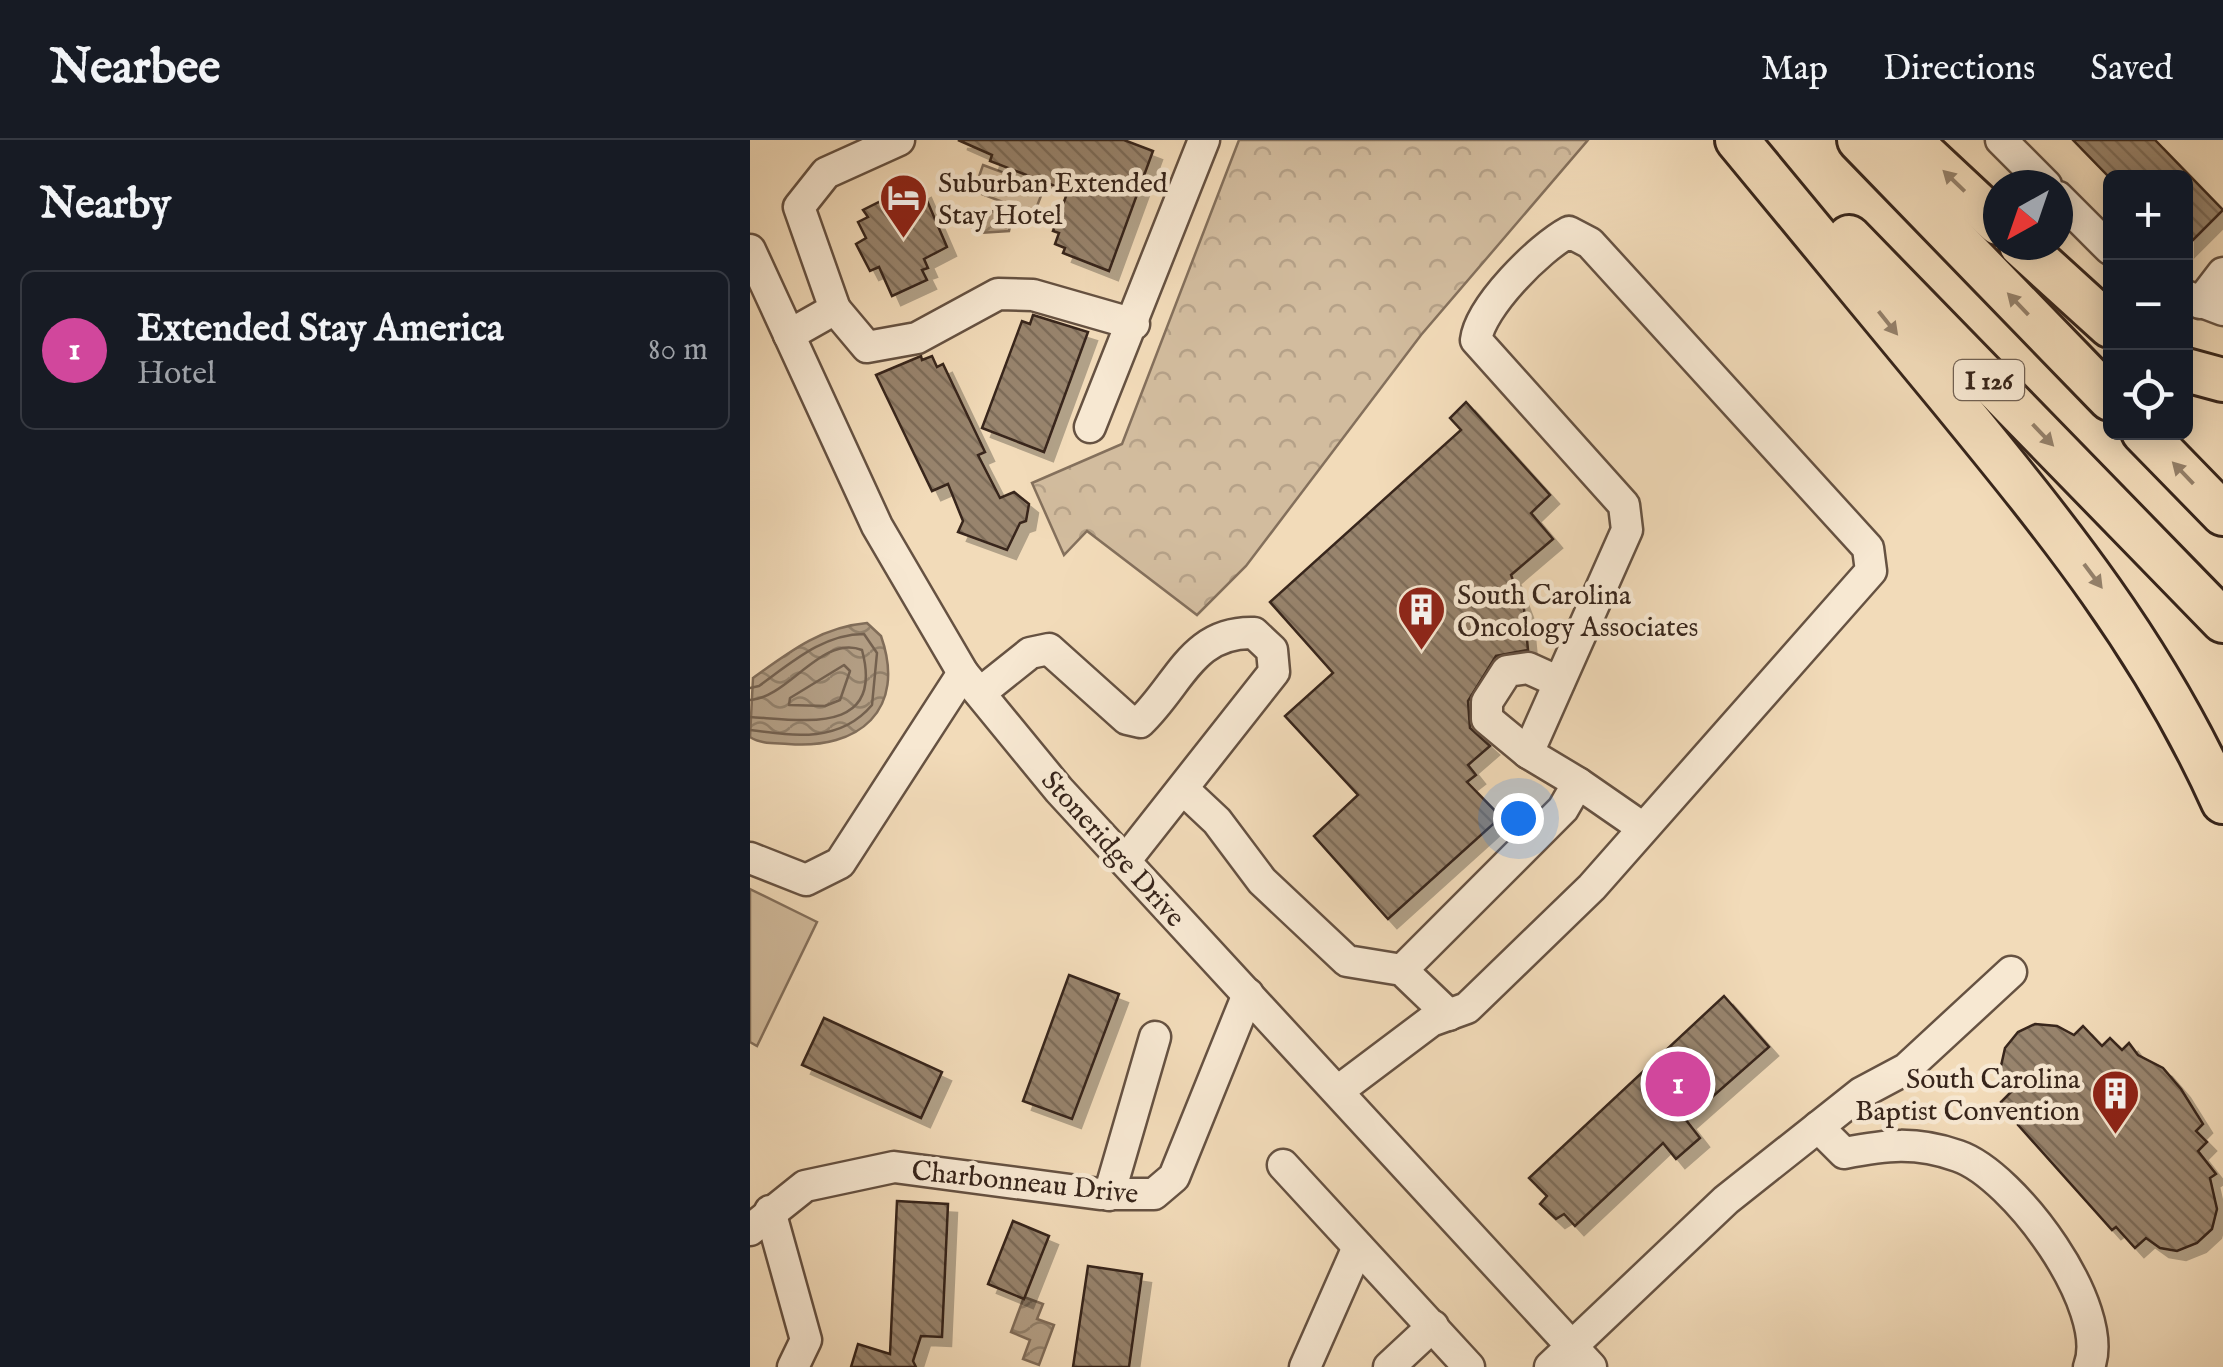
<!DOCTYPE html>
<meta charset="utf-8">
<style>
:root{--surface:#171b24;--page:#242831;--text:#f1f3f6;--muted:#9ea1a6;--line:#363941;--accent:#7c3aed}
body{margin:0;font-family:"IM FELL English",serif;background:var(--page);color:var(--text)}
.controls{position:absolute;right:30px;top:30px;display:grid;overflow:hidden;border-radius:15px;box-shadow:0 5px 25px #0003}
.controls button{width:90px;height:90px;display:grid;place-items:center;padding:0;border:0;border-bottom:2px solid var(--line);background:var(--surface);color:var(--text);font:50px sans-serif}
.compass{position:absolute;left:1233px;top:30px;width:90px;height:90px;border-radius:50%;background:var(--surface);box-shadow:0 5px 25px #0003;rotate:220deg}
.you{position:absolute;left:768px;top:678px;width:35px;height:35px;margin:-25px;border:8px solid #fff;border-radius:50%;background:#1a73e8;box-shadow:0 0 0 15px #1a73e833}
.badge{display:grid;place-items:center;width:65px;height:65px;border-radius:50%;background:var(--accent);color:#fff;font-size:32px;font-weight:700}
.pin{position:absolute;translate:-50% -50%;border:5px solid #fff;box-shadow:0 2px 10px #0006}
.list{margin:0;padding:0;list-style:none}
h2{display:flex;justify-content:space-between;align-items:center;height:130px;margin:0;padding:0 40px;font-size:42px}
h2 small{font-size:32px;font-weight:400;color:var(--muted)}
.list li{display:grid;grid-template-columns:65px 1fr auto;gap:30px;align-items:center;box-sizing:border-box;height:160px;margin:0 20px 20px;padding:0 20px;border:2px solid var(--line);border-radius:15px}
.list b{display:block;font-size:38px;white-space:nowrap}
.list p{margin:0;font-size:32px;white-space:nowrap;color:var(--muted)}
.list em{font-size:32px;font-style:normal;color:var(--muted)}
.icon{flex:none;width:55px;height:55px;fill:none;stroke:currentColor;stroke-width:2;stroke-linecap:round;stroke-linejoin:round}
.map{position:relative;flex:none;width:1473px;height:1227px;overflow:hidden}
header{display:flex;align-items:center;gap:60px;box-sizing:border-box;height:140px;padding:0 50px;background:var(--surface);border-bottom:2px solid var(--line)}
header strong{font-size:48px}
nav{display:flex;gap:55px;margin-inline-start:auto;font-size:35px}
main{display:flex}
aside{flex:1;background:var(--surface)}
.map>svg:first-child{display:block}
</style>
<header>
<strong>Nearbee</strong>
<nav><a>Map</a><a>Directions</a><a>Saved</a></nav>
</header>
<main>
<aside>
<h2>Nearby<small></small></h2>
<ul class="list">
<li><span class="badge" style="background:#d1479c">1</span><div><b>Extended Stay America</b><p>Hotel</p></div><em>80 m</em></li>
</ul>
</aside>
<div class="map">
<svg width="1473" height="1227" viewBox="0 0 1473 1227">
<defs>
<pattern id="forest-crowns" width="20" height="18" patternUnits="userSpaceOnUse" patternTransform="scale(2.5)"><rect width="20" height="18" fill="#d2bc9e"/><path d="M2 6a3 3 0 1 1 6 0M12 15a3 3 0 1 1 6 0" fill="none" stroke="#b5a188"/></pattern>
<pattern id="water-waves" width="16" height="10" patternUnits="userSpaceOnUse" patternTransform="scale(2.5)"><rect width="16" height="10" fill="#b29d83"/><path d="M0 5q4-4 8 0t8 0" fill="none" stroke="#92806a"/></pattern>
<pattern id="building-back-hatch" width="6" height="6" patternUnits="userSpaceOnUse" patternTransform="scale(2.5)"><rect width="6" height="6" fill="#98846d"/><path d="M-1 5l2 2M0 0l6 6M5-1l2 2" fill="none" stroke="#7d6c59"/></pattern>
<filter id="shadow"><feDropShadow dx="9" dy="9" stdDeviation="0" flood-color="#0004"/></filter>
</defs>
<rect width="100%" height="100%" fill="#f2dbb9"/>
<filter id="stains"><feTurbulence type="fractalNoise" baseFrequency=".002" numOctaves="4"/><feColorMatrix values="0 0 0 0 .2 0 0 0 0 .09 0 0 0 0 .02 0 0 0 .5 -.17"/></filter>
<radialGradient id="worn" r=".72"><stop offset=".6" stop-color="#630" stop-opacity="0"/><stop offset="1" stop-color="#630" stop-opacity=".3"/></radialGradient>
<polygon fill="url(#forest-crowns)" stroke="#84705c" stroke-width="2.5" points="489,0 838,0 671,195 496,426 447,475 337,391 314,415 282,343 372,304"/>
<g fill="#d2bc9e" stroke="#84705c" stroke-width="2.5">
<polygon points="233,25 294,48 284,74 224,51"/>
<polygon points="0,749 67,782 7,906 0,902"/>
</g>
<g fill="url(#water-waves)" stroke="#816d59" stroke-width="2.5">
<polygon points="244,71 261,81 259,91 229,93 222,88 223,75"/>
<path d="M117,483L131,496C157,570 109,610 38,604C25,603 10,604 0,597L3,538C39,512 71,487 117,483Z"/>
<polygon points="274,1157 293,1164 287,1179 304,1185 289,1225 273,1219 280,1200 261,1192"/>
</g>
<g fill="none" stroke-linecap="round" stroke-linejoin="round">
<g stroke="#74614f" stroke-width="2.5">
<polygon points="94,525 100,531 90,560 75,566 39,565 40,558"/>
<path d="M0,548L9,546C41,523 73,494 114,494L127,513L122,565C90,603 44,596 0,590"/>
<path d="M0,560C38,558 72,494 112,510C135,596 52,580 0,577"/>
</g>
</g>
<g fill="url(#building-back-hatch)" stroke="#37251b" stroke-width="2.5" filter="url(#shadow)">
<polygon points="208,0 374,0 403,11 359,131 313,113 315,108 305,104 309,93 303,91 318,51 240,21 242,15"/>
<polygon points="1323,0 1405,0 1473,70 1436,107 1436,38 1360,38"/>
<polygon points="172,49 197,107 174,119 178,128 172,130 177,140 142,156 129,127 120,131 106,104 116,98 108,82 118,77 113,70 149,52 154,60"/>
<polygon points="283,175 338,192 294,312 232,288 272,181 280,184"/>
<polygon points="171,216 172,220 182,216 187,227 193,224 235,312 228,315 250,358 264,352 279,364 276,381 270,383 257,410 208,392 213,381 198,344 182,351 126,235"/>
<polygon points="716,262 800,355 781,373 803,399 761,435 774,469 778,510 746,516 718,561 720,588 740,606 718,625 726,635 717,642 751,677 638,779 564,696 608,655 535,576 583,533 520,462 711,290 700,278"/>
<polygon points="319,835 369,854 322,979 273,961"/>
<polygon points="974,856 1019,907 936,980 950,998 926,1019 913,1003 825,1086 814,1074 806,1079 790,1064 797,1056 779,1038"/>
<polygon points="74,878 192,932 171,978 52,925"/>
<polygon points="1285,884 1307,886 1324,895 1333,886 1352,906 1360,898 1372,910 1379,903 1388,915 1413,928 1431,949 1453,984 1446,991 1457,1002 1448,1011 1466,1034 1460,1038 1467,1069 1462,1089 1447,1103 1427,1111 1410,1108 1396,1098 1385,1108 1366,1087 1362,1090 1268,985 1270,982 1251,962 1261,952 1253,941 1251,926 1255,908 1268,892"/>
<polygon points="147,1061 198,1064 192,1197 171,1196 163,1221 166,1227 101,1227 108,1204 140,1214"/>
<polygon points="263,1081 299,1096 274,1159 238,1144"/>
<polygon points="338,1126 392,1134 379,1227 323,1227"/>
</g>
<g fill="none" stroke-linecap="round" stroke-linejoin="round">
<defs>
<g id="minor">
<polyline points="1251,0 1296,45"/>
<polyline points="1308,57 1360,109"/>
<polyline points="0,110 127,386 213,533 309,650 841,1227"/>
<polyline points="1436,156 1473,170"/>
<polyline points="1450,163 1473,133"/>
<polyline points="85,169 117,207 167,198 248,154 283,155 384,184"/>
<polyline points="39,195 85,169 49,67 76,33 149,0"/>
<polyline points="340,287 454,0"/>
<path d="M230,553L280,513L299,509L377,579L390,582C430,544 442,491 504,493L522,510L524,532L375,721"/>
<polyline points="778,613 737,579 737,562 757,531 778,528 809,542"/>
<polyline points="828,643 893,688"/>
<polyline points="434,650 467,681 512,741 597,821 652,830 699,875"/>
<polyline points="0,718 56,740 90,723 213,533"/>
<path d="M588,951L681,881L717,868L842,747L1121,431L1118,408L840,103L819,92C789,108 730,167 726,200L874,365L877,390L778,613L828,643L813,669L652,830"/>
<path d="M1068,987L1094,1013C1136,1005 1165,1001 1208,1016C1264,1035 1362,1168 1339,1227"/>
<polyline points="533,1025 719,1227"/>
<polyline points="359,1055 405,897"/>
<polyline points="20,1071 56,1200 43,1227"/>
<polyline points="0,1090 55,1046 144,1027 350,1054 404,1054 424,1037 498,854"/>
<polyline points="555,1227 608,1107"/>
<polyline points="639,1227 683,1186"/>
<polyline points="800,1227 976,1060 1111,953 1156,929 1261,832"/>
</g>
<g id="highway">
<path d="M987,0C1058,86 1130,173 1201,259C1309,391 1402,505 1473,662"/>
<polyline points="1109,0 1360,259"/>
<polyline points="1159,0 1248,83"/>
<polyline points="1099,97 1473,481"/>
<polyline points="1271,105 1360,186"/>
<polyline points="1436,230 1473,240"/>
<polyline points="1393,292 1473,374"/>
</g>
</defs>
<use href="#minor" stroke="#665242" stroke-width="35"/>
<use href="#highway" stroke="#37251b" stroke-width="48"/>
<use href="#minor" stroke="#f7e8d2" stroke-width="30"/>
<use href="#highway" stroke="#f2dbb9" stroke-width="42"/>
</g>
<defs><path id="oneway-solid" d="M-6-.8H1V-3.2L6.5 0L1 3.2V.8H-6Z" transform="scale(2.5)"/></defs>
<g fill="#94806a">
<use href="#oneway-solid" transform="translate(1204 41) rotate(-136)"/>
<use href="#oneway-solid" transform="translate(1268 164) rotate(-134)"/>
<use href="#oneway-solid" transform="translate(1138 183) rotate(51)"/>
<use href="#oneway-solid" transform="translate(1293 295) rotate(46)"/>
<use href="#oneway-solid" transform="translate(1433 333) rotate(-134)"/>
<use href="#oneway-solid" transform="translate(1343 436) rotate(53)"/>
</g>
<defs>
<symbol id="hotel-pin" viewBox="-11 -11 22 30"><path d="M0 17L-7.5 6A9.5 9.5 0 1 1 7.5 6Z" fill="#8f2418" stroke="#f7e8d2"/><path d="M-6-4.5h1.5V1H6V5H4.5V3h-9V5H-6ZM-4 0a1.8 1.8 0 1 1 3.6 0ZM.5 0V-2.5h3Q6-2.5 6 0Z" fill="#fff"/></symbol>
<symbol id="building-pin" viewBox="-11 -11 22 30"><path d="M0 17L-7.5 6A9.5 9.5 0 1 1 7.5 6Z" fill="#8f2418" stroke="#f7e8d2"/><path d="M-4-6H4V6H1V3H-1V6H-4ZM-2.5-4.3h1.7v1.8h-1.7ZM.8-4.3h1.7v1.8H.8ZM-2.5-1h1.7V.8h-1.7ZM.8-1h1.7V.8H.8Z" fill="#fff"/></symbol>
</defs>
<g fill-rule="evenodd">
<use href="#hotel-pin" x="126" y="30" width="55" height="75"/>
<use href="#building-pin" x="644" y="442" width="55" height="75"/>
<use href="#building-pin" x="1338" y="926" width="55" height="75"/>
</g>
<g text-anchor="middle" stroke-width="9" stroke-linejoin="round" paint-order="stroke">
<rect fill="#f7e8d2" stroke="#716052" stroke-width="2.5" x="1204" y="220" width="70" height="40" rx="8"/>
<g font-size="25" font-weight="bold" fill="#37251b">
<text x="1239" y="249">I 126</text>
</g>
<g font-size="28" fill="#37251b" stroke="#f7e8d2" text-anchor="start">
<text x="188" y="52">Suburban Extended<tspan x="188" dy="32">Stay Hotel</tspan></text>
<text x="707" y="464">South Carolina<tspan x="707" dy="32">Oncology Associates</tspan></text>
<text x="1330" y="948" text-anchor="end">South Carolina<tspan x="1330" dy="32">Baptist Convention</tspan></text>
</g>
<g font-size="28" fill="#37251b" stroke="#f7e8d2">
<text transform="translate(364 708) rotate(48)" y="10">Stoneridge Drive</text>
<text transform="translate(275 1041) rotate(6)" y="10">Charbonneau Drive</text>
</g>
</g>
<rect width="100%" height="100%" filter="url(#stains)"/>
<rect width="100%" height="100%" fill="url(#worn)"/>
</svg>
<div class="controls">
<button>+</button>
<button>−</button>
<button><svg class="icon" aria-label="locate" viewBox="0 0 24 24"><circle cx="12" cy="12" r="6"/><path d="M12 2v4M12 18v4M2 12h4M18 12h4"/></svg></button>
</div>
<svg class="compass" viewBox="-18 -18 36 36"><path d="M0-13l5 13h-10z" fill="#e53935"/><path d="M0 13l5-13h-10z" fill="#9ea1a6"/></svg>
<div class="you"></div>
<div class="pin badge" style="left:928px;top:944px;background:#d1479c">1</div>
</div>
</main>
